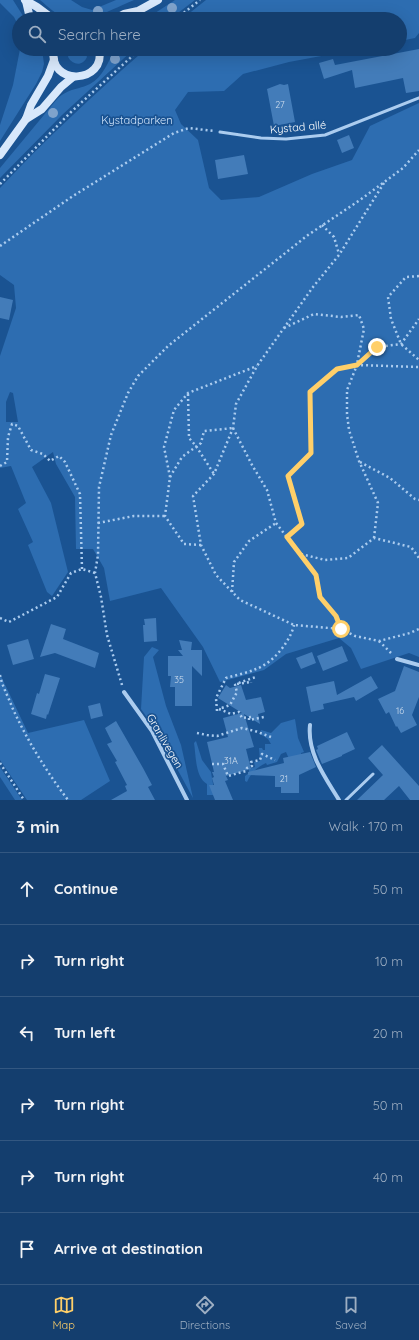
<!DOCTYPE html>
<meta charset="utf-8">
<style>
:root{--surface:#143e6e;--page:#214976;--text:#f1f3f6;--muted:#9daec2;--line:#335781;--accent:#ffcf69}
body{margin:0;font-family:Quicksand,sans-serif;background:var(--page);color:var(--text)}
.stop{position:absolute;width:12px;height:12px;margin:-9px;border:3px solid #ffcf69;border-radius:50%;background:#fff}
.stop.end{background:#ffcf69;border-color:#fff;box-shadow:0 1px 4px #0008}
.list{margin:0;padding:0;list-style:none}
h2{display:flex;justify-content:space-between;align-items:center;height:52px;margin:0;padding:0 16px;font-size:17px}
h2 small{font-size:13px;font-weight:400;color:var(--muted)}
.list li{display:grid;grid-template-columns:26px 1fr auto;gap:12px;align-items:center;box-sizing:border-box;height:72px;padding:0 16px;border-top:1px solid var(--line)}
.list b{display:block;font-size:15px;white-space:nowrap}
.list em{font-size:13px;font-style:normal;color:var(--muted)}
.icon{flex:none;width:22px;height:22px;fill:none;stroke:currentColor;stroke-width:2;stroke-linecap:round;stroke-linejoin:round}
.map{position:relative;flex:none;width:419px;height:800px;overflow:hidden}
.search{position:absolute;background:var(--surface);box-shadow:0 4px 16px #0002;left:12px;right:12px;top:12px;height:44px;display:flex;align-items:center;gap:10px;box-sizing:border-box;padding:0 14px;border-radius:22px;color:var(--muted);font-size:15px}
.sheet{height:484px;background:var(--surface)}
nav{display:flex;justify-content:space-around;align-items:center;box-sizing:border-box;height:56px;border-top:1px solid var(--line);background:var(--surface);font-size:11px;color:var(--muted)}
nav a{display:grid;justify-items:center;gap:2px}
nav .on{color:var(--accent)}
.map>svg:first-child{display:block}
</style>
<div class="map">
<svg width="419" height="800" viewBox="0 0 419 800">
<rect width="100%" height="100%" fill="#1a5392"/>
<g fill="#2d6db1" fill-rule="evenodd">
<polygon points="0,0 13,0 25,19 19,19 19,27 14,17 0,3"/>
<path d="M40,0H71L82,7L92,10L116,0H134C117,7 83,26 65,18C56,14 48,7 40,0Z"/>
<polygon points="175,0 195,0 170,19 146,19"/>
<polygon points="206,0 419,0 419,33 415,38 400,41 400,19 182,19"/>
<polygon points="20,49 42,49 44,64 42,72 36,84 0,141 0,125 13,85"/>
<path d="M70,49H84L87,57C83,66 73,66 68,57Z"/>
<path d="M115,49H134L62,115L0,178V168L58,98C70,88 77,90 90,84C103,77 108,62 115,49Z"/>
<path d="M146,49H359L289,62L243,74L224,91L188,92L175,110L181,124L198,140L209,188L221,200L259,197L312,174L352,160L370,126L419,103V657L409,653L361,669L351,648L339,638L286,654L264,670L220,682L203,647L161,588L110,601L104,568L93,549H76L75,497L56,464L53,452L32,467L51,503L68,572L52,596L47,592L28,545L33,542L18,509L26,503L11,466L0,468V356L16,308L14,285L0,275V188C46,139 95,93 146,49ZM10,392L13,393L18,422H6V402Z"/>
<polygon points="152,647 159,650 153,657 166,706 181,745 193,798 156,730 141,709 144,657"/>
<polygon points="0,674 28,733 84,720 110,781 81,800 27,800 0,760"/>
<path d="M295,719L298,738L304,752L301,753V755L289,759L286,752L281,754L277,762L267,765L266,763C257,767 251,773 247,782L245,781V776L249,773V769L255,767L254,762L260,761L259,748H262L263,750H265V744H271L268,739L260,734L261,730L271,733L281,723Z"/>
<path d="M196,741L202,760L211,772L213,784V795H207V784C195,777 196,755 194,743Z"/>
<polygon points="0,767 22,800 15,800 0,777"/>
</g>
<g fill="#437cb9">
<polygon points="419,49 419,91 406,93 403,78 355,88 352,70 324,79 319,63 333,59 335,65"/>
<polygon points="280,84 284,85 288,84 295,122 274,126 267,89"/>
<polygon points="349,135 354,148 342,153 337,140"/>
<polygon points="244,155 248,174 218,179 215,160"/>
<polygon points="0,297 13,300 9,320 0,318"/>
<polygon points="156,618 157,641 144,642 143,625 145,625 144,619"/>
<polygon points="51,624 66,629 63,639 99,653 95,668 55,653 40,657"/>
<polygon points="28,639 34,659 13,665 7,645"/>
<polygon points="179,640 192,642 191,650 202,650 202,676 192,666 192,706 175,706 175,687 170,687 171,676 168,676 168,656 183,656 178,650 182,650"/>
<polygon points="342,646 348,661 323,671 317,656"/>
<polygon points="312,652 316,663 301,669 296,658"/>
<polygon points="404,666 419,672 419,697 412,715 417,725 401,733 397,726 396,727 389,712 386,714 378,699 395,691"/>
<polygon points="45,674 60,678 48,715 47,714 46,719 31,714 37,693 39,694"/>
<polygon points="371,676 378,688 356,701 354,697 323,704 324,709 311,712 306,687 334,681 337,695"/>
<polygon points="226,685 230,688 241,685 246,700 261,697 265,712 258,714 260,724 244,714 254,747 246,749 251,769 226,776 228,780 225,781 233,800 215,800 209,785 214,785 212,778 214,777 212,772 214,772 207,742 228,737 223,718 242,713 218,698"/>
<polygon points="100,703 103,716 91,719 88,706"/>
<polygon points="116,721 143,768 152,785 148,787 155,800 111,800 127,791 125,786 127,785 115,762 117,761 107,744 112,742 105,728"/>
<polygon points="347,732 355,749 342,755 342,756 322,764 316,750 318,749 317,746"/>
<polygon points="382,745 419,786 419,800 410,800 399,786 384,800 357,800 383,775 368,758"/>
<polygon points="310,752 316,767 299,775 299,793 281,793 281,787 275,787 275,776 248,775 248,772 284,763 283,758"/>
</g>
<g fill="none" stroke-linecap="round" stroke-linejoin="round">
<g stroke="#abccef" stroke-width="2.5" stroke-dasharray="2 3" stroke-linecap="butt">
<polyline points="176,19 200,0"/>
<polyline points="384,183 339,255 313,287 257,366 236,404 233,428 214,474 193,496 201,545 216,575 240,600 294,625 341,629 355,636 379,641 410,633 419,629"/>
<polyline points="0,184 71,112 140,49"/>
<polyline points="322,225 334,237 339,254"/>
<polyline points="0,246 73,196 174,133 189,128 214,131"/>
<polyline points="419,276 406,277 388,297 391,319 401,344 419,360"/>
<polyline points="284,328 314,314 341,317 359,315 364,329 357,364"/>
<polyline points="188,394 189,438 196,446 214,474"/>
<polyline points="233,428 252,465 267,490 276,523 316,575 320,597 336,616 341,629"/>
<polyline points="360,462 390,478 415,499 419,500"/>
<polyline points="0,466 7,462 8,437 12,424 18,426 31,450 43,454 50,461 59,456 65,462 80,494 82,569"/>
<polyline points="170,477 182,457 201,443 204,431 233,428"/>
<polyline points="98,523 134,516 165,516"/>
<polyline points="287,537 302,524 288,476 311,453 310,392 337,369 357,365 377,347 401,344 419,319"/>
<polyline points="374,538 378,503 359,461 349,430 347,414 347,390 357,365 419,367"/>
<polyline points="201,545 184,544 165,516 170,477 164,447 174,410 188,393 257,366"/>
<polyline points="301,554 325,560 348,558 374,538 411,547 419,558"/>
<polyline points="232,592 234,562 249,541 276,523"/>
<polyline points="0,618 9,622 57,597 71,573 82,569 95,573"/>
<polyline points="379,641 391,653"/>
<path d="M0,675C2,686 8,696 12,707C27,740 46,771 68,800"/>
<polyline points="237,684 251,682 251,683"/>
<polyline points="122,685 107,635 101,597 95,573 98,555 99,487 111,435 128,393 138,376 168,346 308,235 360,200 403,168 419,150"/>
<path d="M217,711L216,698L226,678C236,675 247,673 256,669C273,663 290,642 294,625"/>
<polyline points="251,717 242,718 239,712 231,714 219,709 230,705 237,692 235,685 241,682 256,677"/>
<polyline points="249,718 249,720 264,717"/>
<polyline points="197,733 207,735 217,736 242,728 255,731 271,737"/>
<polyline points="0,763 24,800"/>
<polyline points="212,764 223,764 228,776 246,771 247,768 252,766 251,762 260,760 262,754 275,760"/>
</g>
<g stroke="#abccef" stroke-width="3">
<polyline points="220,132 261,138 286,139 325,135 419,98"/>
<polyline points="346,800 373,774"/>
</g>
<g stroke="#abccef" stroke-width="4">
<polyline points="397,659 419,665"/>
<polyline points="124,692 152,731 187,800"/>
<path d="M310,725C307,753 325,777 339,800"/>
</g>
<g stroke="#d8e8fb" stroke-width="8">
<polyline points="25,0 37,7 53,19"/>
<polyline points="26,1 29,14 33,19"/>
<polyline points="115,19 124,14 138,11 158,0"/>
<path d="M54,49C47,87 107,84 99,49"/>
<polyline points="26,119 42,109 61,87 73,77"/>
<polyline points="0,155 26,119 31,105 48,76 54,60"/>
</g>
</g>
<g fill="#7fa3cc">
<circle cx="172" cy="8" r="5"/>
<circle cx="98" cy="11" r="5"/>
<circle cx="115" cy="59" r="5"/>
<circle cx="53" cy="113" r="5"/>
</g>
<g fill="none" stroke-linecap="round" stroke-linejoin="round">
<polyline stroke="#ffcf69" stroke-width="5" points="341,629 336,616 320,597 316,575 287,537 302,524 288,476 311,453 310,392 337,369 357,365 377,347"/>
</g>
<g text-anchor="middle" stroke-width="3.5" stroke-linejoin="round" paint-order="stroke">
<g font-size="9" fill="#d0deee">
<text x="280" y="108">27</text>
<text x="179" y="683">35</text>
<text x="400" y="714">16</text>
<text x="231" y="764">31A</text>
<text x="284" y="782">21</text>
</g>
<g font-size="11" fill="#d1e5fb" stroke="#1a5392">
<text x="137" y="124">Kystadparken</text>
</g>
<g font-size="11" fill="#fff" stroke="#1a5392">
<text transform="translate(298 127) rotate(-5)" y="4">Kystad allé</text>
<text transform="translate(165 741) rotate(60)" y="4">Granlivegen</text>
</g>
</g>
</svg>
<div class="stop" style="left:341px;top:629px"></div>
<div class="stop end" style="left:377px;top:347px"></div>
<div class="search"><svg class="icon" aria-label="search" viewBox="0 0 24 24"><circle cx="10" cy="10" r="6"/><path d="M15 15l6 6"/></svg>Search here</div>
</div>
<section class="sheet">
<h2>3 min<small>Walk · 170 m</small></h2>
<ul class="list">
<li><svg class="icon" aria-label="ahead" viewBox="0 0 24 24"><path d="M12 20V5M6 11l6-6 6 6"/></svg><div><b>Continue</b></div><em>50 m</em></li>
<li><svg class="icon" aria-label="right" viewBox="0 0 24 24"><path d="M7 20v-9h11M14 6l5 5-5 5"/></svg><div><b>Turn right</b></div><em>10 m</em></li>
<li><svg class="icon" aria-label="left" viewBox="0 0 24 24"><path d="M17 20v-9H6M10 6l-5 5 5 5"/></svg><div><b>Turn left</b></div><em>20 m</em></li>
<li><svg class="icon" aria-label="right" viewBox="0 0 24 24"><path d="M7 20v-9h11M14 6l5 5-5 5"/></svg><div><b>Turn right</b></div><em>50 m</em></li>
<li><svg class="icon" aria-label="right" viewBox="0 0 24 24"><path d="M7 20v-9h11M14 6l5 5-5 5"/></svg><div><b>Turn right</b></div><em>40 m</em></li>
<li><svg class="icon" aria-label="arrive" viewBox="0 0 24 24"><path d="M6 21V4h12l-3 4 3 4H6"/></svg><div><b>Arrive at destination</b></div></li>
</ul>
</section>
<nav>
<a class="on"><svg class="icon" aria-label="map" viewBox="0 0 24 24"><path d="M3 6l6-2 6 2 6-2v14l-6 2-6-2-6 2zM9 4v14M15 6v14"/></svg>Map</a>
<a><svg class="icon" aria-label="directions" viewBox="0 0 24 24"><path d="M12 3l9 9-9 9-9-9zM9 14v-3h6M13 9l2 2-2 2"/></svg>Directions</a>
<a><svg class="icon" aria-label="saved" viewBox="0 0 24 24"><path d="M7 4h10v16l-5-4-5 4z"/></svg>Saved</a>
</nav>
